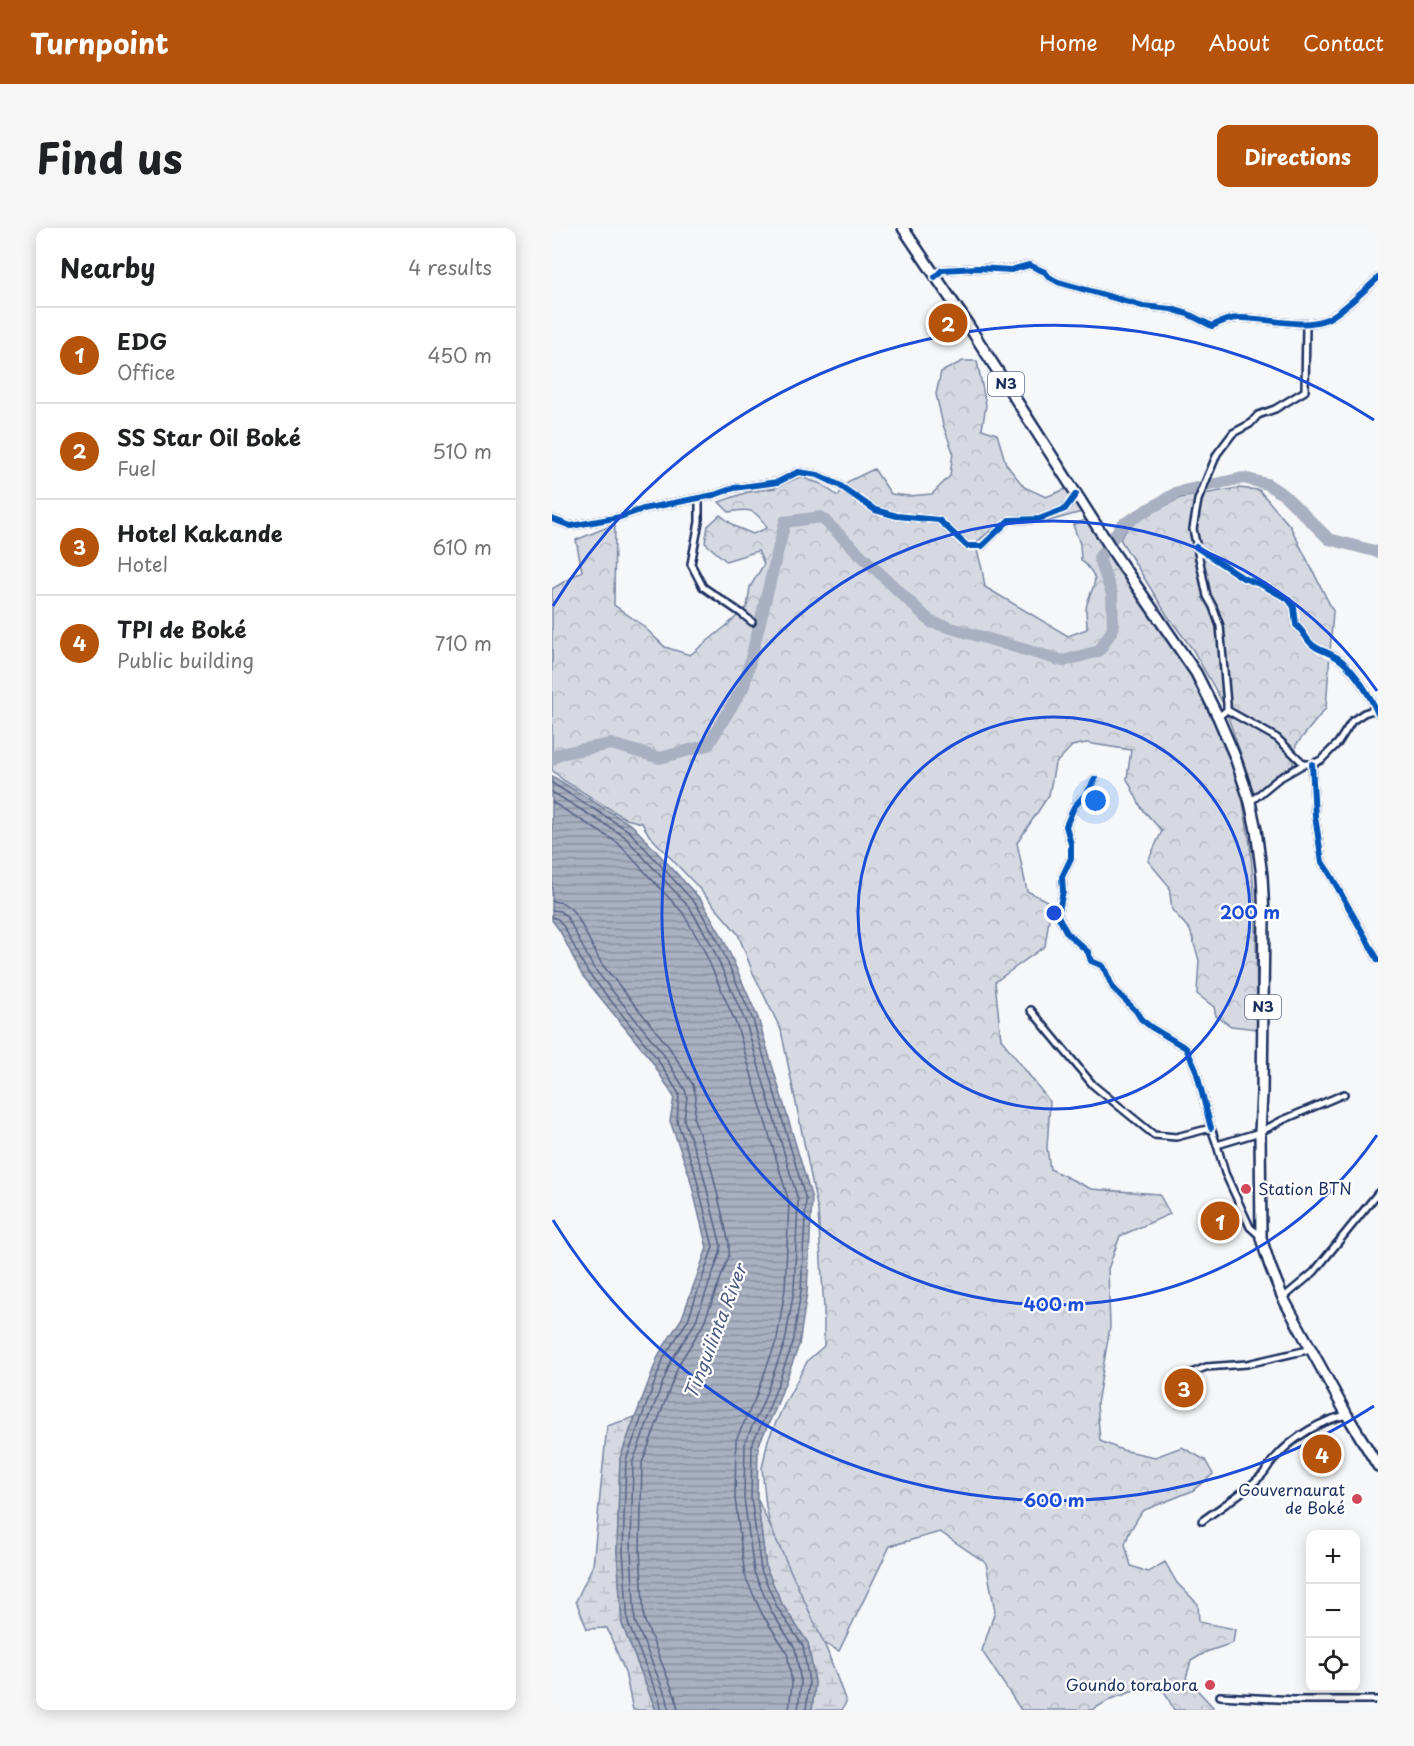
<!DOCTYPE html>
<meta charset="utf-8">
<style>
:root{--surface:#fff;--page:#f6f6f6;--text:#202124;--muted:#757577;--line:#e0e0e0;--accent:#b45309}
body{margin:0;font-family:"Playpen Sans",sans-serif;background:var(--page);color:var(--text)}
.controls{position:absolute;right:18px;bottom:18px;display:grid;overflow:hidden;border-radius:12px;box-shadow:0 3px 15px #0003}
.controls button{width:54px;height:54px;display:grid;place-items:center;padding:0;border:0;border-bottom:2px solid var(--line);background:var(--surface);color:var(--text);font:30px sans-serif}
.you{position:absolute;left:544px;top:573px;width:21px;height:21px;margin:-15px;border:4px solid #fff;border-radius:50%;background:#1a73e8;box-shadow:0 0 0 9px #1a73e833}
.badge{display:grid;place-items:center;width:39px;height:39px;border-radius:50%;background:var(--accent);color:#fff;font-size:20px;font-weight:700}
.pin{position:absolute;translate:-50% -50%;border:3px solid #fff;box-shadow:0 2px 6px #0006}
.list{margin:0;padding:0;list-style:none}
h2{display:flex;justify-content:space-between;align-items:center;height:78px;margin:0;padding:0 24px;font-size:26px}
h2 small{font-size:20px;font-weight:400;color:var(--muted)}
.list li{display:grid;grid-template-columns:39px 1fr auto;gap:18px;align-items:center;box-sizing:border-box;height:96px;padding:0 24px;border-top:2px solid var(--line)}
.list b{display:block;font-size:22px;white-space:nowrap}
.list p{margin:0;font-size:20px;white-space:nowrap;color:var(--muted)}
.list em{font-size:20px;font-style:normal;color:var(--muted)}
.icon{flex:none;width:33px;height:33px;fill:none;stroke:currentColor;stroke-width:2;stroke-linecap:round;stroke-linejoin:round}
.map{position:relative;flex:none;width:826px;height:1482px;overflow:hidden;border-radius:12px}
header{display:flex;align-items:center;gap:36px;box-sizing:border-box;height:84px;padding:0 30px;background:var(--accent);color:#fff}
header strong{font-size:28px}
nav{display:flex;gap:33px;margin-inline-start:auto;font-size:21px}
.intro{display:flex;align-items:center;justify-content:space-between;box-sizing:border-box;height:144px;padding:0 36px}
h1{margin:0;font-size:42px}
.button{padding:15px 27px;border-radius:12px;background:var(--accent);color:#fff;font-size:21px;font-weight:700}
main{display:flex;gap:36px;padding:0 36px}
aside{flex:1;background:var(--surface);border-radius:12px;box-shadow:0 3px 15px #0003}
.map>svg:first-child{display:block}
</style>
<header>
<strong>Turnpoint</strong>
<nav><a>Home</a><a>Map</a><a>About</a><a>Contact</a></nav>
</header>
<div class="intro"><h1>Find us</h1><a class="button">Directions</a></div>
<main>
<aside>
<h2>Nearby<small>4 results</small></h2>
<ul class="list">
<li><span class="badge">1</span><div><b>EDG</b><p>Office</p></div><em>450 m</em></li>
<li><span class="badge">2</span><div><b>SS Star Oil Boké</b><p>Fuel</p></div><em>510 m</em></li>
<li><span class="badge">3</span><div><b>Hotel Kakande</b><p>Hotel</p></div><em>610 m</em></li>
<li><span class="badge">4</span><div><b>TPI de Boké</b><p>Public building</p></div><em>710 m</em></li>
</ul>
</aside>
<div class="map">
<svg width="826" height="1482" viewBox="0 0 826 1482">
<defs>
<pattern id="forest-crowns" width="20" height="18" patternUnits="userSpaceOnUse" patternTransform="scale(1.5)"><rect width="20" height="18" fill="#d6d9e2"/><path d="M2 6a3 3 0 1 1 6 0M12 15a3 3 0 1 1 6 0" fill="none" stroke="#b7bbc4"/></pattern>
<pattern id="wetland-marsh" width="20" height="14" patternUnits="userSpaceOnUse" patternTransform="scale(1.5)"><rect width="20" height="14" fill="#d6d9e2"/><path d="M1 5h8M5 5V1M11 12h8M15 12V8" fill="none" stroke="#b7bbc4"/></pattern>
<pattern id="water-rules" width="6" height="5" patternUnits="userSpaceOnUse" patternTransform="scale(1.5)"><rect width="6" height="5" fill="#a9b0c1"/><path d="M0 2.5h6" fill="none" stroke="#8990a0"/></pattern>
</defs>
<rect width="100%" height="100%" fill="#f6f7f9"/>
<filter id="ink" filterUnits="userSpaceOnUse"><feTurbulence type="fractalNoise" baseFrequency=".0167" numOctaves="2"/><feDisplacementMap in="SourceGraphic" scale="12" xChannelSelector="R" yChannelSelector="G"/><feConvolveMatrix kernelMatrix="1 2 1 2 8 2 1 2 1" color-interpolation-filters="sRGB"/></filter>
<g filter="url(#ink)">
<g fill="url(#forest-crowns)" stroke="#7884a0" stroke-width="1.5">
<path d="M411,133H425L434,177L430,201L445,206L454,236L472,259L494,269L519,259L533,283L494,294L465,288L442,300L422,316L411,318L425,322L430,341L433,359L516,408L535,401C535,394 534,387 534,381C538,356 554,355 529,332L528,316L521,297L533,292L556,310L651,466L670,504L688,557L698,616L704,690L705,801L679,798L664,788L662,779L645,766L647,732L638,702L620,682L617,658L596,633L610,603L590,581L575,551L579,522L534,515L520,518L503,536L497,567L465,615L475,663L495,673L497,691L493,718L443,754L449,811L498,874L495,920L498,941L539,961L607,966L618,986L568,1008L556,1041L558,1099L545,1176L548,1213L570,1222L603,1229L630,1219L653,1232L661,1246L640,1263L590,1283L578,1303L573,1316L579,1338L596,1344L613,1334L625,1355L646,1376L647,1394L683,1401L681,1415L654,1424L639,1433L634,1450L661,1479L657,1482H622L612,1463L591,1460L559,1471L540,1482H469L430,1423L443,1383L434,1335L388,1304L338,1318L287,1423L263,1411L230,1347L214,1279L210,1240L216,1212L232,1177L256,1132L272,1118V1081L266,983L229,802L201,745L186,706L145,658L97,607L90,595L74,591L11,552L0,542V361L30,343L24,312L63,296L62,377L90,397L113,419L138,427L173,399L195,379L198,359L212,336L206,323L174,333L153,315L156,298L168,287L184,299L201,306L215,300C204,281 198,280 177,284L167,274L196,264L223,260L248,249L269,256L286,268L297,253L322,241L339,266L357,268L380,266L398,248L401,224L391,197L384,166L389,144Z"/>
<polygon points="686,260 707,262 738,298 781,383 774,480 744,517 739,548 703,568 672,477 641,422 615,387 568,311 577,297 628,270"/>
</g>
<g fill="url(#wetland-marsh)" stroke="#7884a0" stroke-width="1.5">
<polygon points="83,1189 68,1231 65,1323 70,1396 104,1482 81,1482 73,1444 55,1400 35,1401 24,1373 41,1337 55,1198"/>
<polygon points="205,1270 275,1422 294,1474 290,1482 260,1482 263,1455 256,1415 230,1376 214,1340"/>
</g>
<polygon fill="url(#water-rules)" stroke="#707c99" stroke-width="1.5" points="0,548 81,598 149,672 171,710 206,790 260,971 255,1064 247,1117 223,1182 206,1218 205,1270 214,1340 230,1376 256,1415 263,1455 260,1482 104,1482 70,1396 65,1323 68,1230 107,1126 130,1090 155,1020 137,946 118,893 122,869 99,832 30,747 8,703 0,692"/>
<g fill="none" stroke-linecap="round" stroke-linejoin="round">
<g stroke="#546386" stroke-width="1.5">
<polyline points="0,555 77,603 144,676 166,713 201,792 254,972 249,1063 241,1115 217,1180 200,1216 199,1270 209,1342 225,1379 251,1418 257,1455 254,1482"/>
<polyline points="0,564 72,608 138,680 159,716 194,795 246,972 242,1062 233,1114 210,1177 193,1214 192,1270 202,1344 219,1383 243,1420 249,1455 246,1482"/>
<polyline points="0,574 66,615 131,685 151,720 185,798 237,974 233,1061 225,1111 202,1173 184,1212 183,1270 193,1348 210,1386 235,1424 240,1455 237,1482"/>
<polyline points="0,673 11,675 20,682 27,692 49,735 117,819 141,857 144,869 142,891 159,939 177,1015 177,1028 151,1097 127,1136 90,1235 88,1323 92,1391 123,1468 126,1482"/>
<polyline points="0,682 8,683 14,688 19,696 41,739 110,824 133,862 135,869 132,892 150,942 169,1018 168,1025 143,1095 119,1133 81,1233 79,1323 83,1393 115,1471 117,1482"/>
<polyline points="0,689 6,691 12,699 35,743 104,829 127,866 125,893 143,944 161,1019 136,1092 112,1129 74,1232 71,1323 76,1395 108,1473 109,1482"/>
</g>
<polyline stroke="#a9b0c1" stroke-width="12" points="0,532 7,526 59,516 108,530 156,517 192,458 233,294 269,289 379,394 511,433 547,423 561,401 560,366 547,330 570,297 626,264 691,250 715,256 732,267 777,311 826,324"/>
<defs>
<g id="minor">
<path d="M383,49L390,42L426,40L459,42L477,37L493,44L497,49L506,54L591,78L619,81L636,86L660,98C668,94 677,90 687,90C714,89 749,102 775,91C790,84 813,62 826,50"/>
<polyline points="147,270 147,294 139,336 151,359 189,385 200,394"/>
<polyline points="0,291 19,298 68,289 91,281 162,267 182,260 226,254 246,244 266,247 287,257 323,282 345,288 387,292 415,318 430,318 457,292 487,291 513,281 524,266"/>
<path d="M644,319L691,350L710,357L736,371L742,379L744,397C752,403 754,413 762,418C771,424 782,426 791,434C803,444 819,469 825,484"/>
<polyline points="675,482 725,510 752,536"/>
<polyline points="666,489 675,482 675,476 668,398 661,379 655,368 641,301 646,272 665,226 681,205 698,196 706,187 723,181 753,163 754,96"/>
<polyline points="760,536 763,588 770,634 778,646 826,732"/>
<polyline points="543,551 537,562 522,579 514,598 519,616 519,630 510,649 511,663 506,688 515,705 536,724 539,733 551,738 561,760 584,783 589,791 599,799 634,820 644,842 659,900"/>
<polyline points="698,574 726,551 752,536 760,536 769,532 786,515 800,493 812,485 821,482 826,484"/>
<polyline points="479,782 541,857 602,907 624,909 659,900 665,917"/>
<polyline points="708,1008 698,999 673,945 665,917 708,904 731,892 792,866"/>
<polyline points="731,1070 762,1044 826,965"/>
<polyline points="637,1146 654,1139 695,1136 760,1121"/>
<path d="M650,1293C670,1278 692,1265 710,1247C715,1242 718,1234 724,1229C742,1209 769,1192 795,1187"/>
<polyline points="668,1468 743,1472 826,1472"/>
</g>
<polyline id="trunk" points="351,0 411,89 564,328 644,445 666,489 683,529 698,574 704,602 710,648 712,688 710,865 708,904 709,1010 718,1038 731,1070 795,1187 826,1238"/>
</defs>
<use href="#minor" stroke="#1b2f5e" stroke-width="10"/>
<use href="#trunk" stroke="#1b2f5e" stroke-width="14"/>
<use href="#minor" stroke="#fff" stroke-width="5"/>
<use href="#trunk" stroke="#fff" stroke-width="9"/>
<defs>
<g id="cycleway">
<path d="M383,49L390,42L426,40L459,42L477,37L493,44L497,49L506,54L591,78L619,81L636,86L660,98C668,94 677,90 687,90C714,89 749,102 775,91C790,84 813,62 826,50"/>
<polyline points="0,291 19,298 68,289 91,281 162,267 182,260 226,254 246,244 266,247 287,257 323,282 345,288 387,292 415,318 430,318 457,292 487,291 513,281 524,266"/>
<path d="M644,319L691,350L710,357L736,371L742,379L744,397C752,403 754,413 762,418C771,424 782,426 791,434C803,444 819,469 825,484"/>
<polyline points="760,536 763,588 770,634 778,646 826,732"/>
<polyline points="543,551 537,562 522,579 514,598 519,616 519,630 510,649 511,663 506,688 515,705 536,724 539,733 551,738 561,760 584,783 589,791 599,799 634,820 644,842 659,900"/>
</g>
</defs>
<use href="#cycleway" stroke="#fff" stroke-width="10"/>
<use href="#cycleway" stroke="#0057b8" stroke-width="6"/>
</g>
</g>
<g fill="none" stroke="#1d4ed8" stroke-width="3">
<circle cx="502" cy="685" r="196"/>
<path d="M825 907A392 392 0 1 1 825 463"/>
<path d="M822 1178A588 588 0 0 1 1 992M1 378A588 588 0 0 1 822 192"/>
</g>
<g fill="#d1495b" stroke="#fff" stroke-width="2">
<circle cx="694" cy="961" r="6"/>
<circle cx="805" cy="1271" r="6"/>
<circle cx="658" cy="1457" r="6"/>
</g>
<g text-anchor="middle" stroke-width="4.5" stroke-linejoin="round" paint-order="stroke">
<g fill="#fff" stroke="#5f6d8e" stroke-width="1.5">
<rect x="436" y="144" width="36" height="24" rx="4.5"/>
<rect x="693" y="767" width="36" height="24" rx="4.5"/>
</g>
<g font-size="15" font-weight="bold" fill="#1b2f5e">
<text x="454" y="161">N3</text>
<text x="711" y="784">N3</text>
</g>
<g font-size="16" fill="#1b2f5e" stroke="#fff" text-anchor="end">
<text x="706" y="967" text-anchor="start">Station BTN</text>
<text x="793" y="1268">Gouvernaurat<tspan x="793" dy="18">de Boké</tspan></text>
<text x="646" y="1463">Goundo torabora</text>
</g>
<g font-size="18" font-style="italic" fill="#4d5c81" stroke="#fff">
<text transform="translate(164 1104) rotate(-69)" y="6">Tinguilinta River</text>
</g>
</g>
<circle cx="502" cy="685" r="9" fill="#1d4ed8" stroke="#fff" stroke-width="3"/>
<g font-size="18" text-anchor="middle" font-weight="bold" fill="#1d4ed8" stroke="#fff" stroke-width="4.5" stroke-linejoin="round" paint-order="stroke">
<text x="698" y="691">200 m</text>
<text x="502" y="1083">400 m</text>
<text x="502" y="1279">600 m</text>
</g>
</svg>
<div class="controls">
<button>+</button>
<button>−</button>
<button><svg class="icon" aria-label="locate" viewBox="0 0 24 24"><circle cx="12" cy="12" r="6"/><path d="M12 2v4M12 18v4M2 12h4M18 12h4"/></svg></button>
</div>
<div class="you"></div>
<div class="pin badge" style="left:668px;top:993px">1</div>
<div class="pin badge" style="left:396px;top:95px">2</div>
<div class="pin badge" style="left:632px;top:1160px">3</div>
<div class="pin badge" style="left:770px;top:1226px">4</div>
</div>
</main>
